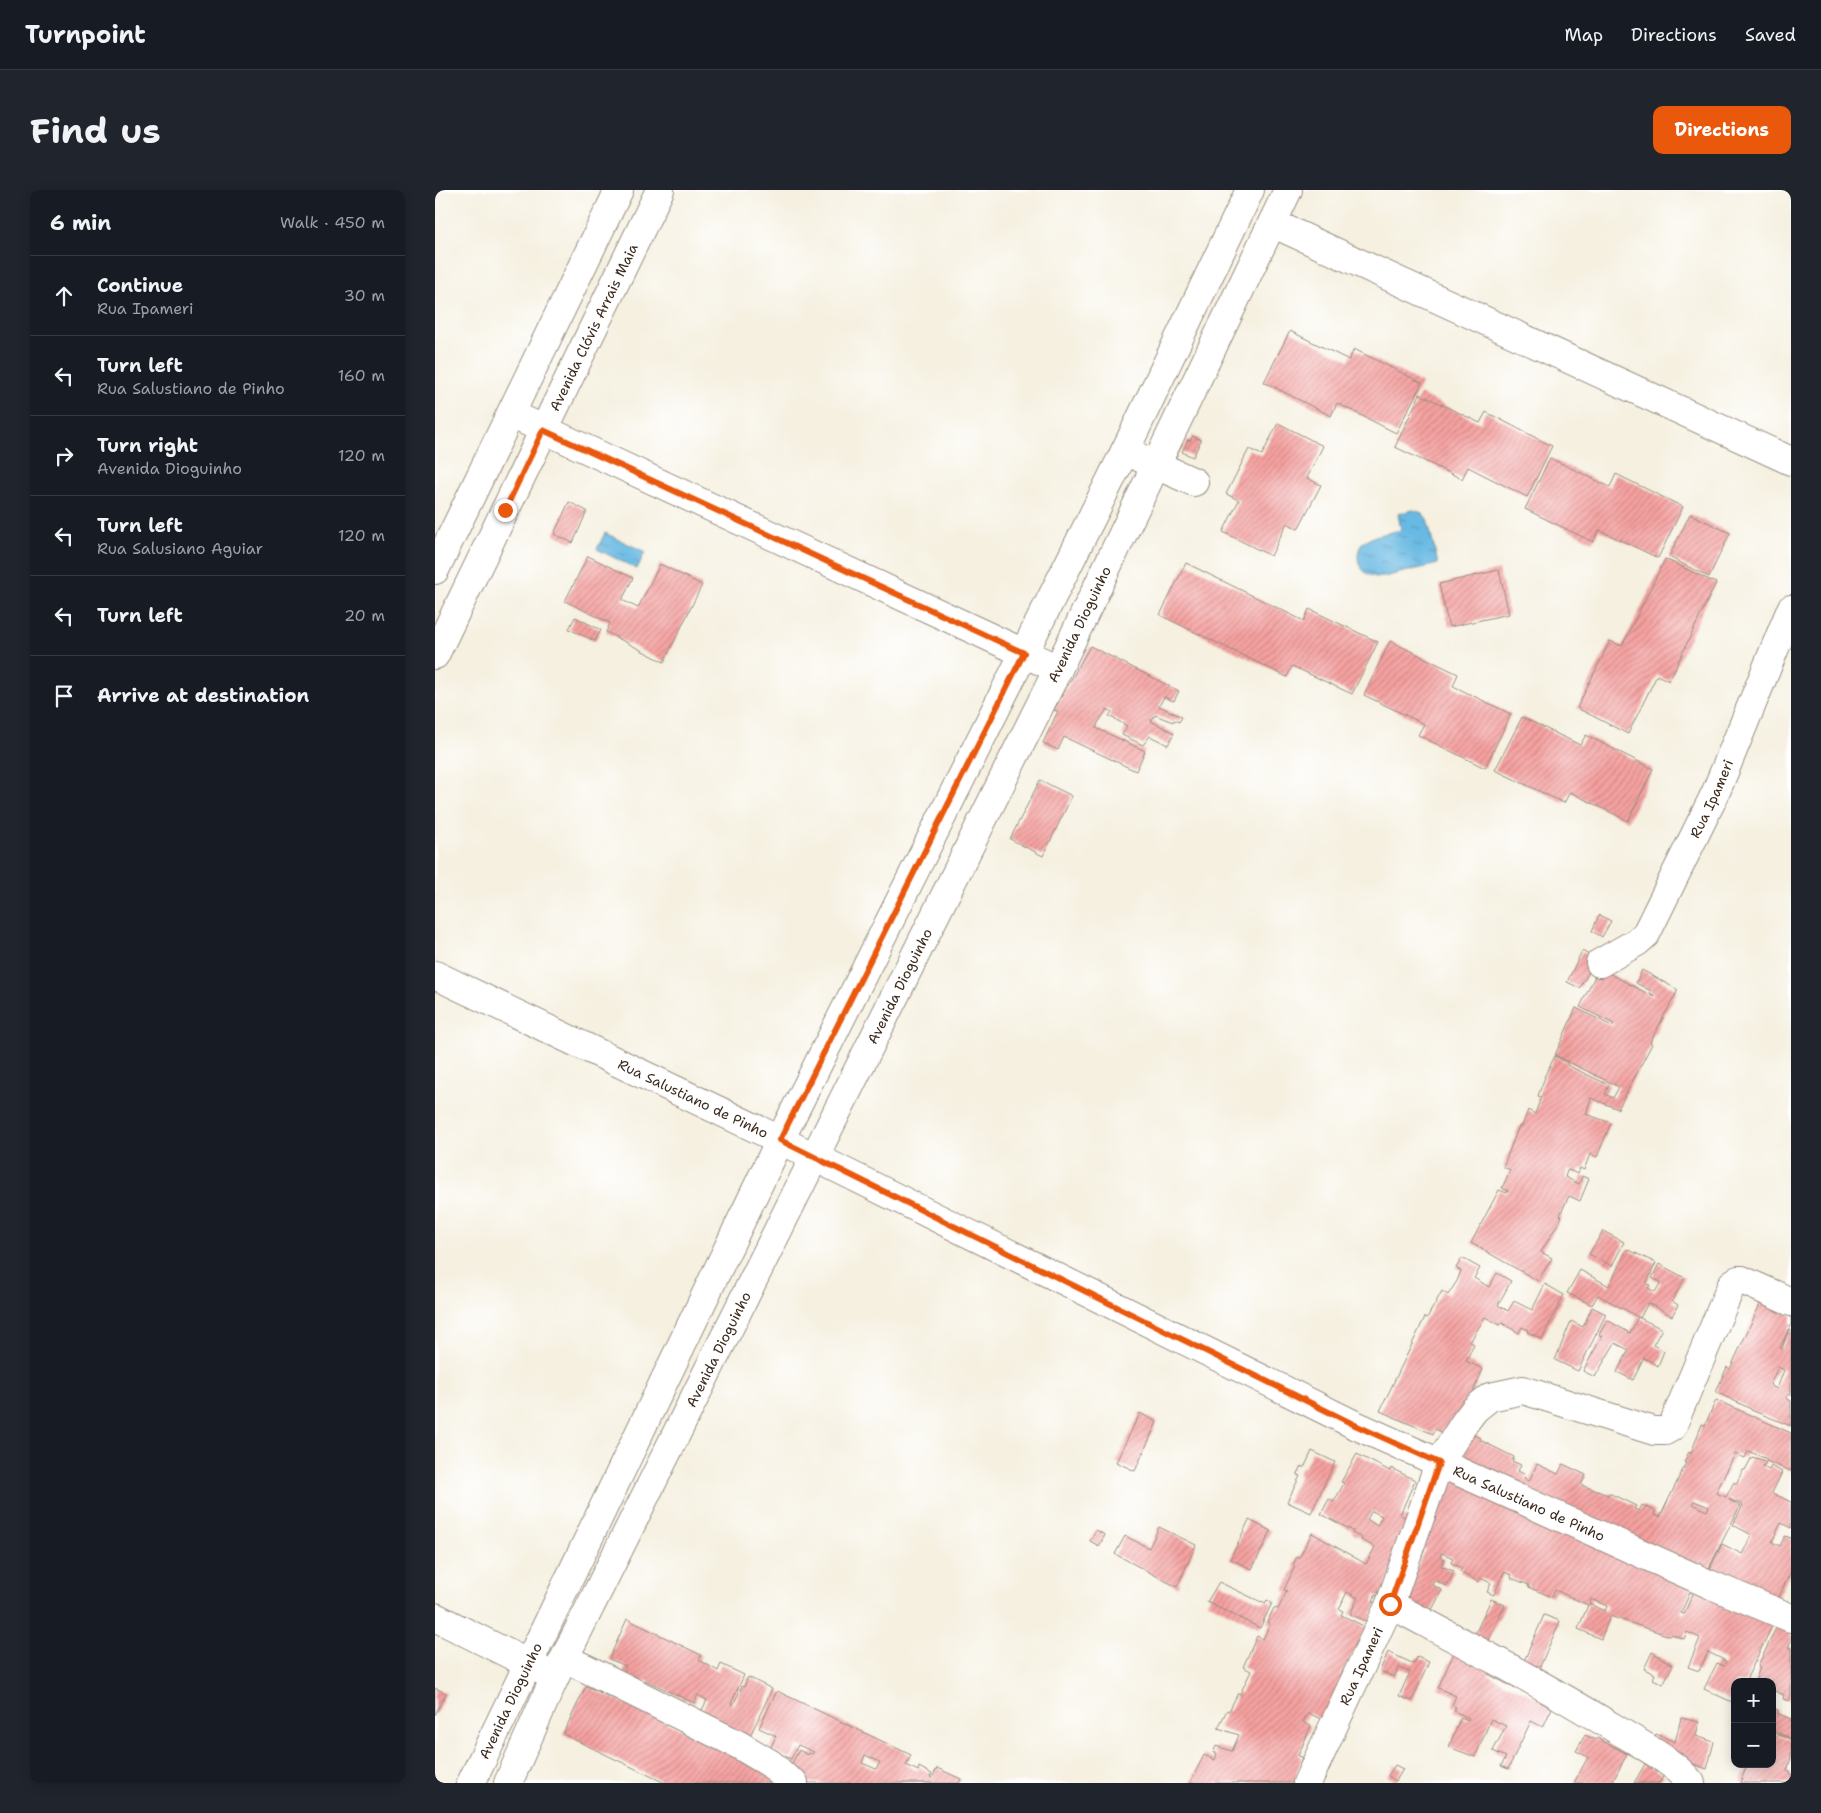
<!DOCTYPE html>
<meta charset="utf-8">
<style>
:root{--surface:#171b24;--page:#20242c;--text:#f1f3f6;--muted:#9ea1a6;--line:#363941;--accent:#ea580c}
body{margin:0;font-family:"Shantell Sans",sans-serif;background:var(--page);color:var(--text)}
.controls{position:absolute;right:15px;bottom:15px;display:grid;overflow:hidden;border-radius:10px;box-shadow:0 2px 12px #0003}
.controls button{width:45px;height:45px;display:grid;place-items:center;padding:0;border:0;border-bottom:1px solid var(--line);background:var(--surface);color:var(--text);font:25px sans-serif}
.stop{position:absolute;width:15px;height:15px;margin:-11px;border:4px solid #ea580c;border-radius:50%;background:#fff}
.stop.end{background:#ea580c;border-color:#fff;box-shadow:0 1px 5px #0008}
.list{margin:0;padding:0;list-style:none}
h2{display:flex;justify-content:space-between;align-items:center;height:65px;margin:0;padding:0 20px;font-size:21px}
h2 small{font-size:16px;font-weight:400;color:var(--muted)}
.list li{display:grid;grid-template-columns:32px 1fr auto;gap:15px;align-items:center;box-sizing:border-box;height:80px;padding:0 20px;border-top:1px solid var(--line)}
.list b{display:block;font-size:19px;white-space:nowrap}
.list p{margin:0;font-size:16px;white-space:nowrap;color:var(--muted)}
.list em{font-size:16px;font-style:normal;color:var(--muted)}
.icon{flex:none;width:28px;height:28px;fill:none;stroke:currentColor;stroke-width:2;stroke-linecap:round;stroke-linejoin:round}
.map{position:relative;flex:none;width:1356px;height:1593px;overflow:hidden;border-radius:10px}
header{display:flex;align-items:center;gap:30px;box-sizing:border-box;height:70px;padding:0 25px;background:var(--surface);border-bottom:1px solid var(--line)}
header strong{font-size:24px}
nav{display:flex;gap:28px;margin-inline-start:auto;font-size:18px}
.intro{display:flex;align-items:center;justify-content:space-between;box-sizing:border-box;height:120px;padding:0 30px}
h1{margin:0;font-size:35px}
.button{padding:12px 22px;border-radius:10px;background:var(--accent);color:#fff;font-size:18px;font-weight:700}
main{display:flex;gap:30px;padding:0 30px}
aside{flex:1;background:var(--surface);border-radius:10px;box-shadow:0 2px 12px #0003}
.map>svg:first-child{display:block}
</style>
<header>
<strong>Turnpoint</strong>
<nav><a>Map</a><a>Directions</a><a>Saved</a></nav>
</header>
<div class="intro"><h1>Find us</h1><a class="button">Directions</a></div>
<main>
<aside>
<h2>6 min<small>Walk · 450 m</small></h2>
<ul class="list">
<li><svg class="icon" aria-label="ahead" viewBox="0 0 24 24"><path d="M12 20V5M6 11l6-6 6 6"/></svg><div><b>Continue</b><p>Rua Ipameri</p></div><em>30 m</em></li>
<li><svg class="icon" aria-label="left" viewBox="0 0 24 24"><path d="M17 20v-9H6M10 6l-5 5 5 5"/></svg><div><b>Turn left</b><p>Rua Salustiano de Pinho</p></div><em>160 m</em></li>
<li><svg class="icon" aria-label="right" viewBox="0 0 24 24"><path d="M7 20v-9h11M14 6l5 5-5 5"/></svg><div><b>Turn right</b><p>Avenida Dioguinho</p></div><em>120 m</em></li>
<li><svg class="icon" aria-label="left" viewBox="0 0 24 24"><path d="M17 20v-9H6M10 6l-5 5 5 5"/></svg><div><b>Turn left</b><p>Rua Salusiano Aguiar</p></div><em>120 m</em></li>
<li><svg class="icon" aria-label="left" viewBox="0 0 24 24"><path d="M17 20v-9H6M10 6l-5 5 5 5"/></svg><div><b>Turn left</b></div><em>20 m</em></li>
<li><svg class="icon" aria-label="arrive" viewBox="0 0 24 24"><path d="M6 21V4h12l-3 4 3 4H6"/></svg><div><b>Arrive at destination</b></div></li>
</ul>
</aside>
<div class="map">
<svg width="1356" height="1593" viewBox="0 0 1356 1593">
<defs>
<pattern id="water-ripples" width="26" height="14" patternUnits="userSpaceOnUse" patternTransform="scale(1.25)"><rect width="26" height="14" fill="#68b9e3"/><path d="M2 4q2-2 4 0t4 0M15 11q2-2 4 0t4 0" fill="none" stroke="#5797b7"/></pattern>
<pattern id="building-hatch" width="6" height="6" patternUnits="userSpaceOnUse" patternTransform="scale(1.25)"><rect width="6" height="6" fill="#f6a2a1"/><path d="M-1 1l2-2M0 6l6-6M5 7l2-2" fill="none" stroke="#c88483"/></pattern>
</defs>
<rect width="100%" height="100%" fill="#fff"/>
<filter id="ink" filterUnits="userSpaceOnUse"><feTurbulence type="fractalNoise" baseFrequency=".02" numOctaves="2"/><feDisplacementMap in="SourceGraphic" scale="10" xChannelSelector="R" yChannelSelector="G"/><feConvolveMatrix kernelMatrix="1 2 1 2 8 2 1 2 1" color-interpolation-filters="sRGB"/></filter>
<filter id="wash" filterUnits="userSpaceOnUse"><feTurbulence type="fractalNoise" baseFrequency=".0096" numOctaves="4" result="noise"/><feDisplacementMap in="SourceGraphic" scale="20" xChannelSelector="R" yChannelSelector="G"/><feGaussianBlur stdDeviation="1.12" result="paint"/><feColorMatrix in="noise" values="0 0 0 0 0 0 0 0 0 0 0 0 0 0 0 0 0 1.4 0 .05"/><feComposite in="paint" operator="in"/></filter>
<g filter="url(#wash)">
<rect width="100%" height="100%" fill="#f5f0e0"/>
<g fill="url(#water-ripples)" stroke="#527280">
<path d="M978,320L987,323L992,329L1003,374L948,387C927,389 917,370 927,353L940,346L966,340L963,324Z"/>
<polygon points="170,343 210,362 202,379 162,359"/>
</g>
<g id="blocks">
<g fill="url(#building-hatch)" fill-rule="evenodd">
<polygon points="855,141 914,170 919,159 987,193 961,243 902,213 896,226 829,192"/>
<polygon points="985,204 1045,233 1051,222 1117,256 1092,307 1033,277 1027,289 960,257"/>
<polygon points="843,233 888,256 872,288 886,295 863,339 852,333 836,366 788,342 804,310 791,304 814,259 827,265"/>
<polygon points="758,246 766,250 758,267 747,262 753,250 755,251"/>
<polygon points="1115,268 1175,297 1181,284 1248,317 1223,368 1164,340 1158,352 1090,319"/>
<polygon points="134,312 152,321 138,353 119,344"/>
<polygon points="1255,324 1295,343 1274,387 1234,367"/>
<polygon points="153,366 198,388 187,410 203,418 225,374 267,395 229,472 171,442 175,433 130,411"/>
<polygon points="1230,369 1281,393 1234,491 1222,485 1193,544 1142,518 1175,451 1187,456"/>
<polygon points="751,373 869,431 874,419 943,452 917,504 857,476 852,487 725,425"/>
<polygon points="1064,380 1074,424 1014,437 1004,394"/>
<polygon points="140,427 166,440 160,451 134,439"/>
<polygon points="955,451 1023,484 1018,496 1076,524 1050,578 983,545 989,534 929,505"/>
<polygon points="655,456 744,501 739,511 729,507 724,516 747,527 744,532 739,530 738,532 720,525 716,531 739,543 733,555 715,546 708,555 687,545 692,536 674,526 677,522 672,519 663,533 661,538 710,561 701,581 629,547 623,560 608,553 623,521 619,520"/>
<polygon points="1087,527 1145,555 1151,545 1218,579 1193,631 1135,602 1129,613 1060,580"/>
<polygon points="605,590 637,606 608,666 575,649"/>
<polygon points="1164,725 1176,731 1167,747 1157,741"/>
<polygon points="1147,761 1161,769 1145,798 1132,792"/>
<polygon points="1164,778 1219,807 1220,806 1215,803 1216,801 1201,793 1207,780 1243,800 1215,852 1217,854 1183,919 1156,908 1151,924 1176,933 1162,967 1155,964 1149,980 1145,978 1143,984 1133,980 1132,981 1130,987 1144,994 1147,986 1154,989 1145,1011 1134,1006 1125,1025 1127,1027 1106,1062 1117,1068 1103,1091 1036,1053 1064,1000 1072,1003 1073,1001 1067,998 1075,980 1068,977 1084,936 1087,936 1093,920 1100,924 1106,907 1103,906 1110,887 1109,887 1120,866 1133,873 1132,875 1174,895 1170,904 1178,908 1184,897 1120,865 1141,818 1177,836 1179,834 1145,817"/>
<polygon points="1168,1041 1189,1052 1177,1076 1154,1064"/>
<polygon points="1192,1059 1221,1073 1211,1094 1215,1095 1213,1098 1220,1102 1226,1092 1217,1088 1224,1074 1250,1088 1237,1111 1243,1115 1237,1126 1213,1113 1205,1128 1163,1105 1157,1115 1132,1103 1145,1080 1174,1096"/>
<polygon points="1027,1068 1045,1078 1039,1088 1054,1097 1062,1083 1076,1091 1063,1115 1073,1121 1079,1111 1097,1120 1110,1094 1129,1105 1107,1149 1092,1142 1093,1140 1087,1137 1084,1143 1067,1133 1065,1135 1050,1127 1035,1152 1039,1154 1031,1171 1048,1179 1018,1247 1000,1239 998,1244 945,1221 990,1127 992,1128 1007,1101 1013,1105 1022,1091 1026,1081 1021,1078"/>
<path d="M1326,1112L1356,1125V1134L1345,1158L1347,1159L1353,1140H1356V1206L1353,1204L1351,1208L1356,1211V1236L1316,1220V1219L1281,1202L1292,1177L1295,1179ZM1343,1177L1349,1180L1342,1199L1335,1195Z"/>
<polygon points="1157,1117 1171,1124 1143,1181 1120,1170 1136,1131 1148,1137"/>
<polygon points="1203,1127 1227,1139 1218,1155 1229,1161 1223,1176 1209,1168 1198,1190 1182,1182 1194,1160 1180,1153 1160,1187 1148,1181 1167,1146 1164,1145 1172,1130 1195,1143"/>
<path d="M1281,1210L1356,1243V1281L1331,1271L1332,1269L1313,1261L1310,1268L1300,1264L1281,1303L1291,1307L1299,1292L1301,1294L1308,1280H1310L1317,1267L1331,1271L1328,1277L1334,1280L1336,1276L1347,1282L1337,1303L1356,1312V1338L1346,1333L1337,1352L1345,1356L1350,1346L1356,1348V1381L1339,1417L1271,1387L1287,1354L1307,1364L1317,1345L1298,1335L1308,1315L1294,1309V1310L1305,1316L1269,1388L1015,1269L1030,1241L1046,1248L1045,1250L1079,1267L1077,1271L1086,1275L1083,1281L1091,1285L1089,1288L1094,1291L1102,1274L1123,1284L1128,1274L1151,1285L1146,1295L1173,1305L1174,1303L1201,1316L1199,1319L1204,1321L1207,1315L1220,1321L1219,1325L1225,1327L1251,1273L1249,1272L1254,1262L1256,1263L1267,1234L1270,1235ZM1259,1311L1274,1317L1272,1321L1258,1314Z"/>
<polygon points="705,1223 722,1232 700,1281 681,1272"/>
<polygon points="877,1261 900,1272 876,1323 852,1312 865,1286 862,1285 867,1276 869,1278"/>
<path d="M922,1264L955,1281L956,1278L980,1290L965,1325L977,1330L946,1408L940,1405L938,1412L942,1414L933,1432L915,1424L923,1408L912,1402L904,1419L908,1421L906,1425L933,1438L905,1486L910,1488L886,1529L873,1523L868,1532L876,1536L863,1566L867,1567L861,1585L864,1593H755L769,1565L780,1570L782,1563H778L781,1556L797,1561L804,1545L783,1538L792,1520L794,1521L803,1503L805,1504L816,1481L808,1477L822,1446L828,1449L835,1434L832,1432L839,1418L843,1419L852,1401L849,1400L860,1376L858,1375L862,1367L864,1368L877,1343L931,1374L940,1357L926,1350L927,1348L917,1343L918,1341L886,1324L894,1309L899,1312L909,1293L906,1292ZM937,1321L947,1326L942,1336L932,1329Z"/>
<path d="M1007,1281L1258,1396L1246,1423L1249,1424L1260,1399L1338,1434L1310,1492H1300V1508L1297,1512L1269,1499L1282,1473L1289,1476L1291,1471L1273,1462L1264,1481L1253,1477L1265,1448L1252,1442L1249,1449L1236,1444L1235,1446L1175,1426L1166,1449L1143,1439L1153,1415L1120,1400L1117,1407L1093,1397L1094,1395L1076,1388L1077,1385L1069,1382L1059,1405L1052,1402L1056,1393L1045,1388L1043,1392L1025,1382L1027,1378L1016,1373L1018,1368L1007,1363L1005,1367L1010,1369L1006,1376L1019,1381L1012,1396L999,1390L997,1395L1007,1400L995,1424L972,1413L978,1386L990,1359L984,1355L1002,1327L992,1322ZM1156,1409L1172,1416L1170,1421L1154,1414Z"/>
<polygon points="814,1330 836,1341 817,1379 795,1369"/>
<polygon points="724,1337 761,1355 742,1397 680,1364 690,1346 714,1358"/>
<polygon points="661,1340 670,1345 664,1356 655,1351"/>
<polygon points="784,1392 826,1412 827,1411 830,1413 832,1410 837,1413 825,1438 772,1412"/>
<polygon points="1056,1409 1070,1415 1052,1454 1038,1449"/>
<polygon points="1109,1425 1125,1431 1103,1481 1086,1478"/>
<polygon points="192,1429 266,1465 264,1470 283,1481 286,1474 309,1485 296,1514 298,1515 307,1496 309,1497 313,1487 337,1499 314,1548 265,1524 272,1510 263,1505 259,1513 210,1490 208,1493 188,1483 191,1476 174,1469"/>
<polygon points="1342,1436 1356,1441 1356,1452 1353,1457 1356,1458 1356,1507 1354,1511 1348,1509 1349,1505 1337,1500 1337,1492 1320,1492 1325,1477 1323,1476"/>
<polygon points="953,1462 979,1474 982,1467 994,1472 977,1511 964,1506 975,1482 964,1478 959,1487 945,1481"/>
<polygon points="1217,1462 1238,1475 1228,1494 1218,1489 1220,1484 1209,1479"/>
<polygon points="1019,1463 1055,1481 1053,1484 1072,1494 1107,1510 1105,1512 1117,1518 1108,1537 1096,1531 1073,1579 1066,1576 1071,1567 1058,1561 1071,1536 1056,1529 1040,1567 1014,1557 1026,1527 1033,1530 1034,1528 1019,1521 1021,1517 1017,1515 1021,1506 1003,1498"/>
<polygon points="151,1496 271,1551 351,1593 230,1593 128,1544"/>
<polygon points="0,1498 11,1503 0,1525"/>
<path d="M342,1501L476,1565L471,1575L483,1581L484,1577L497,1584L495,1587L497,1588L502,1578L526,1589L524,1593H371L352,1583L364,1560L373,1565L374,1563L377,1564L379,1562L363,1555L356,1569L335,1559L341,1546L324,1538ZM430,1565L445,1572L441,1579L427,1573Z"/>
<polygon points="1337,1518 1343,1520 1342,1523 1356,1529 1356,1548 1337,1541"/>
<polygon points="1246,1528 1264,1532 1261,1546 1279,1552 1272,1579 1216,1558 1221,1544 1240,1552"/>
<polygon points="1337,1543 1356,1549 1356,1568 1352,1581 1356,1583 1356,1593 1305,1593 1311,1578 1301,1574 1337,1574"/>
<polygon points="1150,1545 1161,1550 1162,1548 1192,1564 1177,1593 1139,1593 1153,1567 1141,1561"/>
<polygon points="1210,1574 1229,1585 1224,1593 1199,1593"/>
<polygon points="960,1575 968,1579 961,1591 953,1586"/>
</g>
</g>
</g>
<g filter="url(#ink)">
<use href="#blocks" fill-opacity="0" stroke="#988d7f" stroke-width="1"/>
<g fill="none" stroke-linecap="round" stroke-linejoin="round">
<defs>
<g id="minor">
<polyline points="837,33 1356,271"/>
<polyline points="76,224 623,479"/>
<polyline points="690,261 759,292"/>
<path id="s1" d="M1165,773L1202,752L1211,744L1280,604L1356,419"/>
<path id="s2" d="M0,785L345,950L920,1235L1274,1394L1356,1428"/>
<path d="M955,1414C1030,1454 1106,1493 1179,1538C1202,1552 1240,1572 1256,1593"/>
<polyline points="0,1427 120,1487"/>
<polyline points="130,1469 150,1478 304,1555 336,1574 353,1590 359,1593"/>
<path id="s3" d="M872,1593L955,1414L1004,1273L1030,1232L1040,1219L1055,1207L1088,1200L1219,1241H1230L1237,1237L1297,1094L1303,1090H1307L1356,1112"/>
</g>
<g id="major">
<polyline points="0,380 184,0"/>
<path id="s4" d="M0,465L225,0"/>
<path id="s5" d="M36,1593L345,950L690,261L815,0"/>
<path id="s6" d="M73,1593L120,1487L623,479L853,0"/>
</g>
</defs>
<use href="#minor" stroke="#988d7f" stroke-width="30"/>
<use href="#major" stroke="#988d7f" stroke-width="30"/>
<use href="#minor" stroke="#fff" stroke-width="28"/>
<use href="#major" stroke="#fff" stroke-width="28"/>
</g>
</g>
<g fill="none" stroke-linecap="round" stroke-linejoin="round" filter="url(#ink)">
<polyline stroke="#ea580c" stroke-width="6" points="70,320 108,240 589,463 345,950 920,1235 1004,1273 955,1414"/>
</g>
<g text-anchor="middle" stroke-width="4" stroke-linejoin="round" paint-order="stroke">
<g font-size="14" fill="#3b2a1e" stroke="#fff">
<text dy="5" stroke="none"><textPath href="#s4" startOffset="364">Avenida Clóvis Arrais Maia</textPath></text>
<text dy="5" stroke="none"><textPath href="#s6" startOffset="1292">Avenida Dioguinho</textPath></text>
<text dy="5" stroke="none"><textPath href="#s1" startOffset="205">Rua Ipameri</textPath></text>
<text dy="5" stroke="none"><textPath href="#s6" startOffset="888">Avenida Dioguinho</textPath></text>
<text dy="5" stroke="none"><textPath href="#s2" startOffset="286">Rua Salustiano de Pinho</textPath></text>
<text dy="5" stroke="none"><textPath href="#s6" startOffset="482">Avenida Dioguinho</textPath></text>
<text dy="5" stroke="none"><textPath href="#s2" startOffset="1215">Rua Salustiano de Pinho</textPath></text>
<text dy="5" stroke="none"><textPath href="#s3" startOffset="129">Rua Ipameri</textPath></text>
<text dy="5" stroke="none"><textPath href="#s5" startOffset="91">Avenida Dioguinho</textPath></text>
</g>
</g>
</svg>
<div class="controls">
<button>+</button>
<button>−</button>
</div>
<div class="stop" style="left:955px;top:1414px"></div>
<div class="stop end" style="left:70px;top:320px"></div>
</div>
</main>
